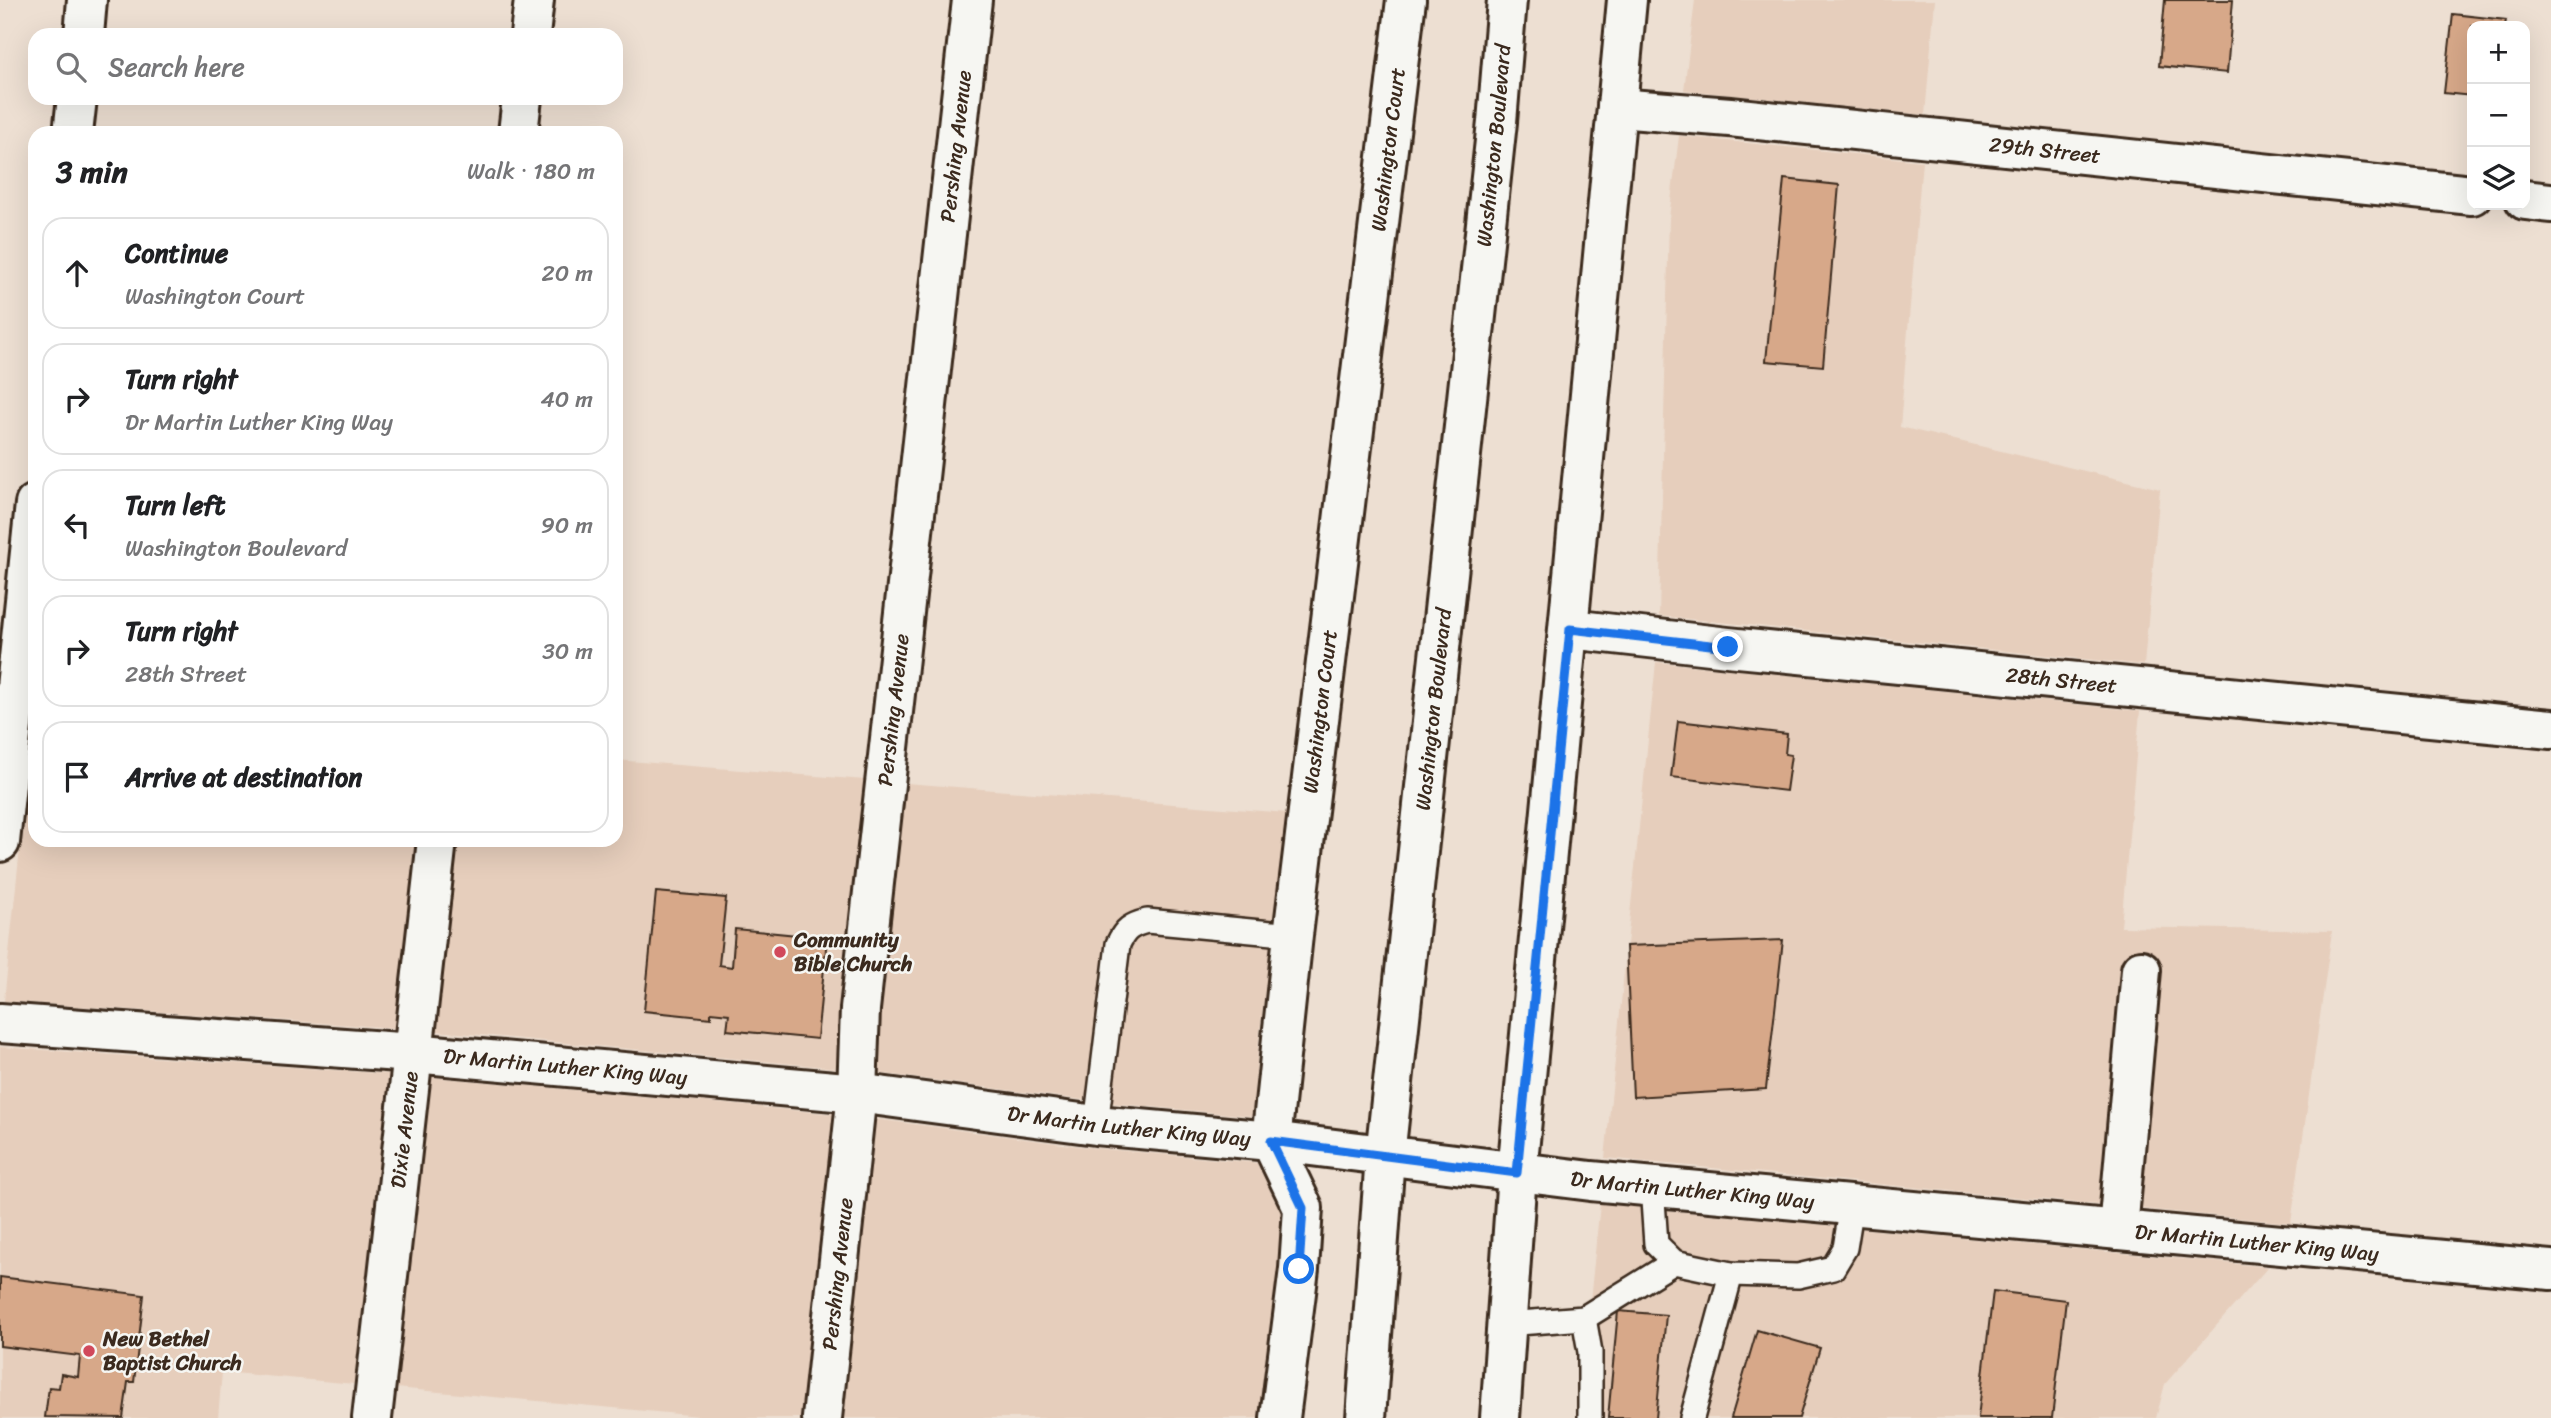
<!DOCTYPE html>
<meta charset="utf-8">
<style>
:root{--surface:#fff;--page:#f2f2f2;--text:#202124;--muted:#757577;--line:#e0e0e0}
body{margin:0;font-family:Sriracha,sans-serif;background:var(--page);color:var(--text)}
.controls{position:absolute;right:21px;top:21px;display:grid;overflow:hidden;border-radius:14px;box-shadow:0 7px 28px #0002}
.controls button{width:63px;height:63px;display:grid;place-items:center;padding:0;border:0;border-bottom:2px solid var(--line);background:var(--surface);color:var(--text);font:35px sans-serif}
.stop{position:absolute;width:21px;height:21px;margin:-16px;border:5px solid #1a73e8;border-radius:50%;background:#fff}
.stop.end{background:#1a73e8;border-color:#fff;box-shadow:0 2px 7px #0008}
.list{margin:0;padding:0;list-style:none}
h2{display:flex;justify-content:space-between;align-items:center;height:91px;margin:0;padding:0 28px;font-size:30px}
h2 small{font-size:23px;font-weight:400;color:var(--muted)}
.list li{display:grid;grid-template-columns:46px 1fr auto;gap:21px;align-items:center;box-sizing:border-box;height:112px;margin:0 14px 14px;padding:0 14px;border:2px solid var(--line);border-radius:21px}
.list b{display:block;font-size:26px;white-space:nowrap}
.list p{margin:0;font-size:23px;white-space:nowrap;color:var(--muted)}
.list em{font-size:23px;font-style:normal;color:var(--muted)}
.icon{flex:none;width:38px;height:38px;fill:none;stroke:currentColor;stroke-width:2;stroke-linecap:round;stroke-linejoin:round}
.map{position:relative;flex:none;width:2551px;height:1418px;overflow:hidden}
.search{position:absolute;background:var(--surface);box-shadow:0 7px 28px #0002;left:28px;top:28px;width:595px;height:77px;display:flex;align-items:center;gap:18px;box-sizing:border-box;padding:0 24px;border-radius:21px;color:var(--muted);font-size:26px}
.panel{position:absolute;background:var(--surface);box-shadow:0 7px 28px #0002;left:28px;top:126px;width:595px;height:721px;border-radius:21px}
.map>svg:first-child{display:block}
</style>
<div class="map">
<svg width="2551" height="1418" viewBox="0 0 2551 1418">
<rect width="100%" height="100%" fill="#eddfd2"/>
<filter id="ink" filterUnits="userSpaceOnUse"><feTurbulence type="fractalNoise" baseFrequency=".0143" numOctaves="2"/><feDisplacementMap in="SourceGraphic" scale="14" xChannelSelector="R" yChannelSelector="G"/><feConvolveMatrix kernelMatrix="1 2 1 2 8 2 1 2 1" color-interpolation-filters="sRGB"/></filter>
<g filter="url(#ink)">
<g fill="#e6cebc">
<polygon points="1695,0 1935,0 1925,115 1684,90"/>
<polygon points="1679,136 1922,161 1900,427 2160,489 2144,665 1659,616 1669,218"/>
<polygon points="1656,662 2140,711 2121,927 2332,931 2291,1223 1605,1158"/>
<polygon points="34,714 35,840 417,840 395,1028 4,1001"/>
<polygon points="616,760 865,780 840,1007 837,1068 436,1031 458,840 616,840"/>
<polygon points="906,783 1287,813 1259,1039 1252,1116 1099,1102 878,1073 881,1010"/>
<polygon points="0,1047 389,1074 355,1384 222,1372 218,1418 0,1418"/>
<polygon points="431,1077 834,1114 801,1418 721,1418 396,1388"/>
<polygon points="875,1119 1093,1148 1257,1163 1281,1213 1278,1267 1259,1418 842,1418"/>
<polygon points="1600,1204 2268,1267 2165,1384 2156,1418 1578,1418"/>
</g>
<g fill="#d7a889" stroke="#3b2a1e" stroke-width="2">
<polygon points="2165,0 2233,0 2227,73 2159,66"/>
<polygon points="2453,14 2506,20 2505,26 2472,26 2472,96 2444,93"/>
<polygon points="1784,179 1839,185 1823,366 1766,361"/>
<polygon points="1678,721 1787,734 1785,754 1791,755 1786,791 1671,777"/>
<polygon points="656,892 726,898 719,965 732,967 735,929 827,938 817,1039 727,1030 729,1014 711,1012 711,1018 644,1011"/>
<polygon points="1783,940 1766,1089 1633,1097 1626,946"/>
<polygon points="0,1277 144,1295 134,1382 128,1382 123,1418 45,1417 49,1387 59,1388 61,1374 78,1377 80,1356 0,1346"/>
<polygon points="1993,1291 2066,1300 2052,1418 1978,1418"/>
<polygon points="1618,1311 1666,1315 1656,1418 1608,1418"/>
<polygon points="1757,1330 1820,1348 1799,1418 1731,1418"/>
</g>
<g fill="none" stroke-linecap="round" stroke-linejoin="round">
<defs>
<g id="lane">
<path d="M1096,1125L1118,944C1125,929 1131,925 1147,921L1293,935"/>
<polyline points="1652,1186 1656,1244 1674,1262 1731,1274 1798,1276 1833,1268 1845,1248 1852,1205"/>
<polyline points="1584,1318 1590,1352 1590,1418"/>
<polyline points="1506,1324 1584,1318 1674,1262"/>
<polyline points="1692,1418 1731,1274"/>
</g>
<g id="street">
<polyline points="84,35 87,0"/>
<polyline points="530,35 534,0"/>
<path id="s1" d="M1617,108L1730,117L2472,195"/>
<polyline points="73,133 77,98"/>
<polyline points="518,133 522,98"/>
<polyline points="2525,200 2551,203"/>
<path id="s2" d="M1570,629L1728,647L2551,729"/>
<polyline points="0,842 35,504"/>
<polyline points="2118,1230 2141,970"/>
<path id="s3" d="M372,1418L437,840"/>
<path id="s4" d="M822,1418L857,1093L860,1009L972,0"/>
<path id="s5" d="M1280,1418L1299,1269L1303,1208L1271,1141L1293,935L1406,0"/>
</g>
<g id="secondary">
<path id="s6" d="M0,1023L413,1053L857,1093L1096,1125L1271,1141L1591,1181L2551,1270"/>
</g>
<g id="primary">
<path id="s7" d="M1366,1418L1385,1156L1497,122L1507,0"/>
<polyline points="1500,1418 1517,1173 1627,0"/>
</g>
</defs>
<use href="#lane" stroke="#3b2a1e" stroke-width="28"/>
<use href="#street" stroke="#3b2a1e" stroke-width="44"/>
<use href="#secondary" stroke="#3b2a1e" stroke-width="44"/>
<use href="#primary" stroke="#3b2a1e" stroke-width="44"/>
<use href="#lane" stroke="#f6f6f2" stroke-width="23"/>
<use href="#street" stroke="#f6f6f2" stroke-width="38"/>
<use href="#secondary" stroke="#f6f6f2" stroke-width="38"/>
<use href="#primary" stroke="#f6f6f2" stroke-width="38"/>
</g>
</g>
<g fill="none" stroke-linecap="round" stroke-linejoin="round" filter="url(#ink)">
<polyline stroke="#1a73e8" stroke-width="9" points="1299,1269 1303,1208 1271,1141 1517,1173 1570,629 1728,647"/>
</g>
<g fill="#d1495b" stroke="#f6f6f2" stroke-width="2.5">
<circle cx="780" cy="952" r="7"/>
<circle cx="89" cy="1351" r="7"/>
</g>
<g text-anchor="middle" stroke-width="5" stroke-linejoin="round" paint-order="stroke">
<g font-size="21" fill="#3b2a1e" stroke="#f6f6f2">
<text dy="7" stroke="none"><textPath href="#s4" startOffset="1279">Pershing Avenue</textPath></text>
<text dy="7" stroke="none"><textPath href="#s7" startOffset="1279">Washington Boulevard</textPath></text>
<text dy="7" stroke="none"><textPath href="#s5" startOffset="1284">Washington Court</textPath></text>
<text dy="7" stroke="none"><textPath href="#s1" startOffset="430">29th Street</textPath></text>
<text dy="7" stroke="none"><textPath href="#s2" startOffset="494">28th Street</textPath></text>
<text dy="7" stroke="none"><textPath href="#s4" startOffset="712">Pershing Avenue</textPath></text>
<text dy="7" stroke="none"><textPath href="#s7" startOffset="712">Washington Boulevard</textPath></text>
<text dy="7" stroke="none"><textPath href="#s5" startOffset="718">Washington Court</textPath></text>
<text dy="7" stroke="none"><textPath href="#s6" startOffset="567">Dr Martin Luther King Way</textPath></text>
<text dy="7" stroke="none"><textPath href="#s6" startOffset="1134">Dr Martin Luther King Way</textPath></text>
<text dy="7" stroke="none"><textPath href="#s3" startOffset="290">Dixie Avenue</textPath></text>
<text dy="7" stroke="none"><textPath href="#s6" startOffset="1701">Dr Martin Luther King Way</textPath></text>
<text dy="7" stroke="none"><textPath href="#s6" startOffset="2268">Dr Martin Luther King Way</textPath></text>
<text dy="7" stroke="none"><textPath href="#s4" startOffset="145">Pershing Avenue</textPath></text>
</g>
<g font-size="21" font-weight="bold" fill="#3b2a1e" stroke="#f6f6f2" text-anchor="start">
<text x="794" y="947">Community<tspan x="794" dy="24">Bible Church</tspan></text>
<text x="103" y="1346">New Bethel<tspan x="103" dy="24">Baptist Church</tspan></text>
</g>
</g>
</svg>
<div class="controls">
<button>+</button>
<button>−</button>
<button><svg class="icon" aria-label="layers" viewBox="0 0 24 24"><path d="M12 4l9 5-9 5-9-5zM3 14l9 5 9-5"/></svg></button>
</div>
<div class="stop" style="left:1299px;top:1269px"></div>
<div class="stop end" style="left:1728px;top:647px"></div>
<div class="search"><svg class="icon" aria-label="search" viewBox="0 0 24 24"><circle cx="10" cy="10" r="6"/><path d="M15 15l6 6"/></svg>Search here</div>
<section class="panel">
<h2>3 min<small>Walk · 180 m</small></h2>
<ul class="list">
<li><svg class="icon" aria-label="ahead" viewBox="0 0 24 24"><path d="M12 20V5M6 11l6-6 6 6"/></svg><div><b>Continue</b><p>Washington Court</p></div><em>20 m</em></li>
<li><svg class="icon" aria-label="right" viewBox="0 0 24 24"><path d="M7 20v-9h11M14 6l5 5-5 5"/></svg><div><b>Turn right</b><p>Dr Martin Luther King Way</p></div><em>40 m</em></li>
<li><svg class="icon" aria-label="left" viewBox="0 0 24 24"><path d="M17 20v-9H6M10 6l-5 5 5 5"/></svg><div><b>Turn left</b><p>Washington Boulevard</p></div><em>90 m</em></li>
<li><svg class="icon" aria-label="right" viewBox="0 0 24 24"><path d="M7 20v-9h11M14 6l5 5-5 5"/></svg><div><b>Turn right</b><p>28th Street</p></div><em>30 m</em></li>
<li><svg class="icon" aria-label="arrive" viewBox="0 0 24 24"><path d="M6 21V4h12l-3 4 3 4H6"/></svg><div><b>Arrive at destination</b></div></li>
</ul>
</section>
</div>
